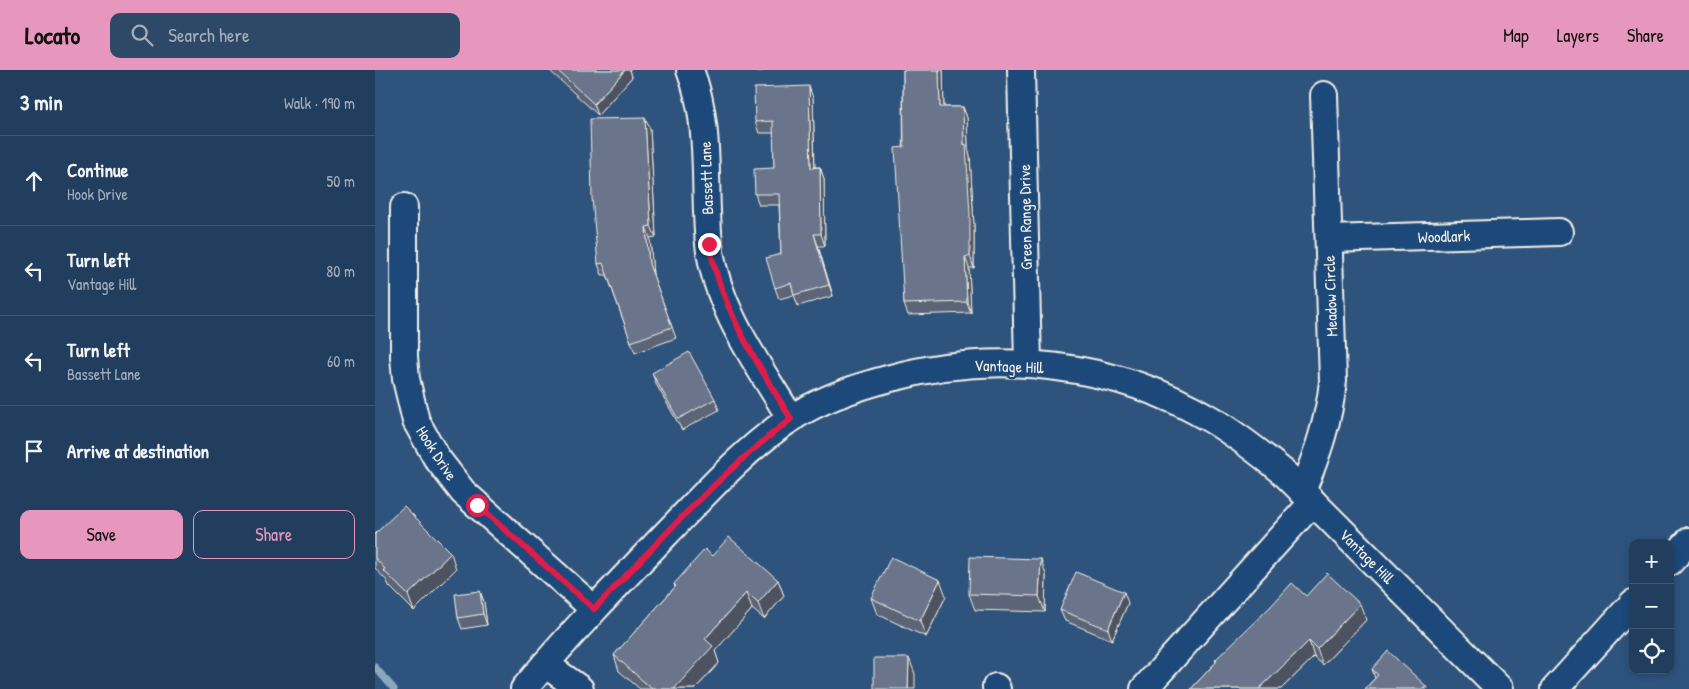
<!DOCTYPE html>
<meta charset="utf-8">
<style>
:root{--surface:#223e5e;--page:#2e4967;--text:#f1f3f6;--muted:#a2aebc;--line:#3f5773;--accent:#e797bd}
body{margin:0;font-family:"Patrick Hand",sans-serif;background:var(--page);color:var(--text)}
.controls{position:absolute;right:15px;bottom:15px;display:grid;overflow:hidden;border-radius:10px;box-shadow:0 2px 8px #0003}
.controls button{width:45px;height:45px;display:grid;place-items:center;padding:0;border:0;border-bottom:1px solid var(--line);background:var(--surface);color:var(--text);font:25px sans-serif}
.stop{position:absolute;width:15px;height:15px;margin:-11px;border:4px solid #e11d48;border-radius:50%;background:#fff}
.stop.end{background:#e11d48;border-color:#fff;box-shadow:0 1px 5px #0008}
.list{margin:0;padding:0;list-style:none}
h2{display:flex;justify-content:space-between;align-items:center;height:65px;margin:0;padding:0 20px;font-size:21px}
h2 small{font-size:16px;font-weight:400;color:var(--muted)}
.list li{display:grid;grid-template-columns:32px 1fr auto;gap:15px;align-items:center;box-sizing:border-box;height:90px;padding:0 20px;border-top:1px solid var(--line)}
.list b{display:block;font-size:19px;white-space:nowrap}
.list p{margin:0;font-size:16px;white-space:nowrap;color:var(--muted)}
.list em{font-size:16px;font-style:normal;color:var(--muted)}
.actions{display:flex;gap:10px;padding:15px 20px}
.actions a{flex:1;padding:11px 0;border:1px solid var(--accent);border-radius:10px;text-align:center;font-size:18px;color:var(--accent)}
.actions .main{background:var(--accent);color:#111}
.icon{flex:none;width:28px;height:28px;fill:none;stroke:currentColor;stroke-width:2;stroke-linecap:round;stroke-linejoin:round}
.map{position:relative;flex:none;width:1314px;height:619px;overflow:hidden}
header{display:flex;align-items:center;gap:30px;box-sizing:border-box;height:70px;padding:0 25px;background:var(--accent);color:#111}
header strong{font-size:24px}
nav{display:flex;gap:28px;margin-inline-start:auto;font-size:18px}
.search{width:350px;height:45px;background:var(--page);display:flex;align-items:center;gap:12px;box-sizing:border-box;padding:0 18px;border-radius:10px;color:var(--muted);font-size:19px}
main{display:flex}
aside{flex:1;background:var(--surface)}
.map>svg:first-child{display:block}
</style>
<header>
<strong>Locato</strong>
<div class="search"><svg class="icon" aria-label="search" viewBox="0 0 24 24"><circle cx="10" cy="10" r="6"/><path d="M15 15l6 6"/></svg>Search here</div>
<nav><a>Map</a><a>Layers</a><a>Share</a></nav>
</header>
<main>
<aside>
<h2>3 min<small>Walk · 190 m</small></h2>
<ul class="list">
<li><svg class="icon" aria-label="ahead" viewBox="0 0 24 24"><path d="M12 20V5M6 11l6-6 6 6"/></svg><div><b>Continue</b><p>Hook Drive</p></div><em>50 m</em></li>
<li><svg class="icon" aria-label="left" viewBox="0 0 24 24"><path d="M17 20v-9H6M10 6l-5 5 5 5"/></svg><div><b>Turn left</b><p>Vantage Hill</p></div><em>80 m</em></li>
<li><svg class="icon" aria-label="left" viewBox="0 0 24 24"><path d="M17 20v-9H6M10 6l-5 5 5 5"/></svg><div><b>Turn left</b><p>Bassett Lane</p></div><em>60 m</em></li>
<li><svg class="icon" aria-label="arrive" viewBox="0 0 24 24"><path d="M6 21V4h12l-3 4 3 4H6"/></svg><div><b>Arrive at destination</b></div></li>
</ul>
<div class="actions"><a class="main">Save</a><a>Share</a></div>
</aside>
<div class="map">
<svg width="1314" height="619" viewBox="0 0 1314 619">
<rect width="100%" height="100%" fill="#2e537d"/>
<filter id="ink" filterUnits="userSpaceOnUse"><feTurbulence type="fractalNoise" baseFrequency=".02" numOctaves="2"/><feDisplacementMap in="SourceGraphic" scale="10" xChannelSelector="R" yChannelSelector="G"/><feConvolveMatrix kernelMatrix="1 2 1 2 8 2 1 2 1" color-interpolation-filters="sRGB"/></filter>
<g filter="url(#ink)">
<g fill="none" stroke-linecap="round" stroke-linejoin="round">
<polyline stroke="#8ca8bf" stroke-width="7" points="0,597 19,619"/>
<defs>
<g id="minor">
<path d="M315,0C337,56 328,115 334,174C341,238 383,294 416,349"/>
<polyline points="646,0 653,294"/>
<polyline points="29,137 29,287 31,309 41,351 61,387 88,422 219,539"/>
<polyline points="954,169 1184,162"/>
<path d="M927,421C942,385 954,351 958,311L949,25"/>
<polyline points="1295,492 1314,471"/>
<polyline points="170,594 205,619"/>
<polyline points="621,617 622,619"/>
<path d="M149,619C194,565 242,515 291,464C330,424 368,381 415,349C444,330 481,317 516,308C622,279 742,293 837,350C862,365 885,383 907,401L1125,619"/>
<polyline points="769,619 938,432"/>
<polyline points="1180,619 1258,533"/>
</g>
</defs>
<use href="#minor" stroke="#f4f1e8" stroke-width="30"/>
<use href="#minor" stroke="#1f4a7a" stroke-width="26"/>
</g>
<g fill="#5c6578" stroke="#f4f1e8">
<polygon points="174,0 255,0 257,7 223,45"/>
<polygon points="383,0 390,0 384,2"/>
<polygon points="528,0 568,0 569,37 588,37 592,48 593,78 595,86 599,156 599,198 594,198 596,243 533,245 529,234"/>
<polygon points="438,28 440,97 445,97 449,109 450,176 443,176 458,226 423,236 419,225 404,229 400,218 406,184 404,135 384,135 380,124 399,98 399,63 384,63 380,52"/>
<polygon points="275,59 281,167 275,168 278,205 301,268 260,283 232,205 227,205 223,194"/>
<polygon points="277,303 340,329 344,340 307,360 281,314"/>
<polygon points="0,464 81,499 39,541 14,516 12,511 0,498"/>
<polygon points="337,486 403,510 409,526 389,549 377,539 340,581 344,593 320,619 265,619 244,601 239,585 300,517 299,514"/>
<polygon points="671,505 670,542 600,540 594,524"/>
<polygon points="105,521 109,532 112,555 87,559 83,548"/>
<polygon points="571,526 551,567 502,544 496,528"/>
<polygon points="753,533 737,570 690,551 685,540"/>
<polygon points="991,550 948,595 939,587 906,619 816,619 841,592 840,590"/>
<polygon points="997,599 1051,616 1052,619 990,619 1000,608"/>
</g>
<g fill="#4b5261" stroke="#f4f1e8">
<polygon points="250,0 255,0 257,7 223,45 219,34"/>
<polygon points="564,0 568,0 569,48 565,37"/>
<polygon points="434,16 438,28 440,109 436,98"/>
<polygon points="588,37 592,48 593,78 595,86 599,156 599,198 595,186 589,75"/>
<polygon points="270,48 275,59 281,167 276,156"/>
<polygon points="445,97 449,109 450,176 446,164"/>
<polygon points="271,157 275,168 278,205 274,194"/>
<polygon points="439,164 443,176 458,226 454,215"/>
<polygon points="590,187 594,198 596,243 592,232"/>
<polygon points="76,483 81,499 39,541 33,525"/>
<polygon points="666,489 671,505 670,542 664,526"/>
<polygon points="403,510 409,526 389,549 383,533"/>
<polygon points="565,510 571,526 551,567 545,551"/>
<polygon points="105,521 109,532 112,555 108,544"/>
<polygon points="749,522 753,533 737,570 733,559"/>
<polygon points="371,523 377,539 340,581 344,593 320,619 299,619 330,569"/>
<polygon points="985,534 991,550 948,595 942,579"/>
<polygon points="934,571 939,587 906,619 884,619"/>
<polygon points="534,588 540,604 540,619 533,619"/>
</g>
<g fill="#6b758b" stroke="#f4f1e8">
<polygon points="182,0 250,0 219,34"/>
<polygon points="528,0 564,0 565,37 588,37 589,75 591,74 595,144 595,186 590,187 592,232 529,234 520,78 529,77"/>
<polygon points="434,16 436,98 445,97 446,164 439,164 454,215 419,225 416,213 400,218 391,188 406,184 404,124 380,124 379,99 399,98 398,51 380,52 379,18"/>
<polygon points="270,48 276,156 271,157 274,194 297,257 256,272 228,193 223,194 217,128 215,49"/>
<polygon points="314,282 340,329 303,349 277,303"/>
<polygon points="29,436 76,483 33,525 8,500 10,499 0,488 0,464"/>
<polygon points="354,467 403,510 383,533 371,523 330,569 338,576 299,619 277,619 239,585 301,516 299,514 330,479 337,486"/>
<polygon points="516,487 565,510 545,551 496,528"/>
<polygon points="595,487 666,489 664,526 594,524"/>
<polygon points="701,502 749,522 733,559 685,540"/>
<polygon points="952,503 985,534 942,579 934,571 884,619 816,619 842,591 840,590 896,536 917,513 931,526"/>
<polygon points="105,521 108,544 83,548 80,524"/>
<polygon points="1013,581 1051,616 1048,619 990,619 1003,605 997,599"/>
<polygon points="499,588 534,588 533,619 499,619"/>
</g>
</g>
<g fill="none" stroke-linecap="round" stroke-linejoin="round" filter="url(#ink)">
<path stroke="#e11d48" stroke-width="6" d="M102,435L219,539C283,473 343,404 416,349C382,292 346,239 334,174"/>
</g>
<g text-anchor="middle" stroke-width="4.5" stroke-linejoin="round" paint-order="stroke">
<g font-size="16" fill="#f4f1e8" stroke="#1f4a7a">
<text transform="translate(331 108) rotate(-92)" y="6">Bassett Lane</text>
<text transform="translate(650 147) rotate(-91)" y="6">Green Range Drive</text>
<text transform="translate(1069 166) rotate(-2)" y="6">Woodlark</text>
<text transform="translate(955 226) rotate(-92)" y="6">Meadow Circle</text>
<text transform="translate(634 296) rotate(2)" y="6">Vantage Hill</text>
<text transform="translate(62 383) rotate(57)" y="6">Hook Drive</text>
<text transform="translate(992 486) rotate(45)" y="6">Vantage Hill</text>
</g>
</g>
</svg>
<div class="controls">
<button>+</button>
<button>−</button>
<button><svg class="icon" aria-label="locate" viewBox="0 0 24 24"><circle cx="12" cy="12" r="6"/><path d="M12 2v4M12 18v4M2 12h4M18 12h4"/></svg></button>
</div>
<div class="stop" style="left:102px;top:435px"></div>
<div class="stop end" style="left:334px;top:174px"></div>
</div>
</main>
